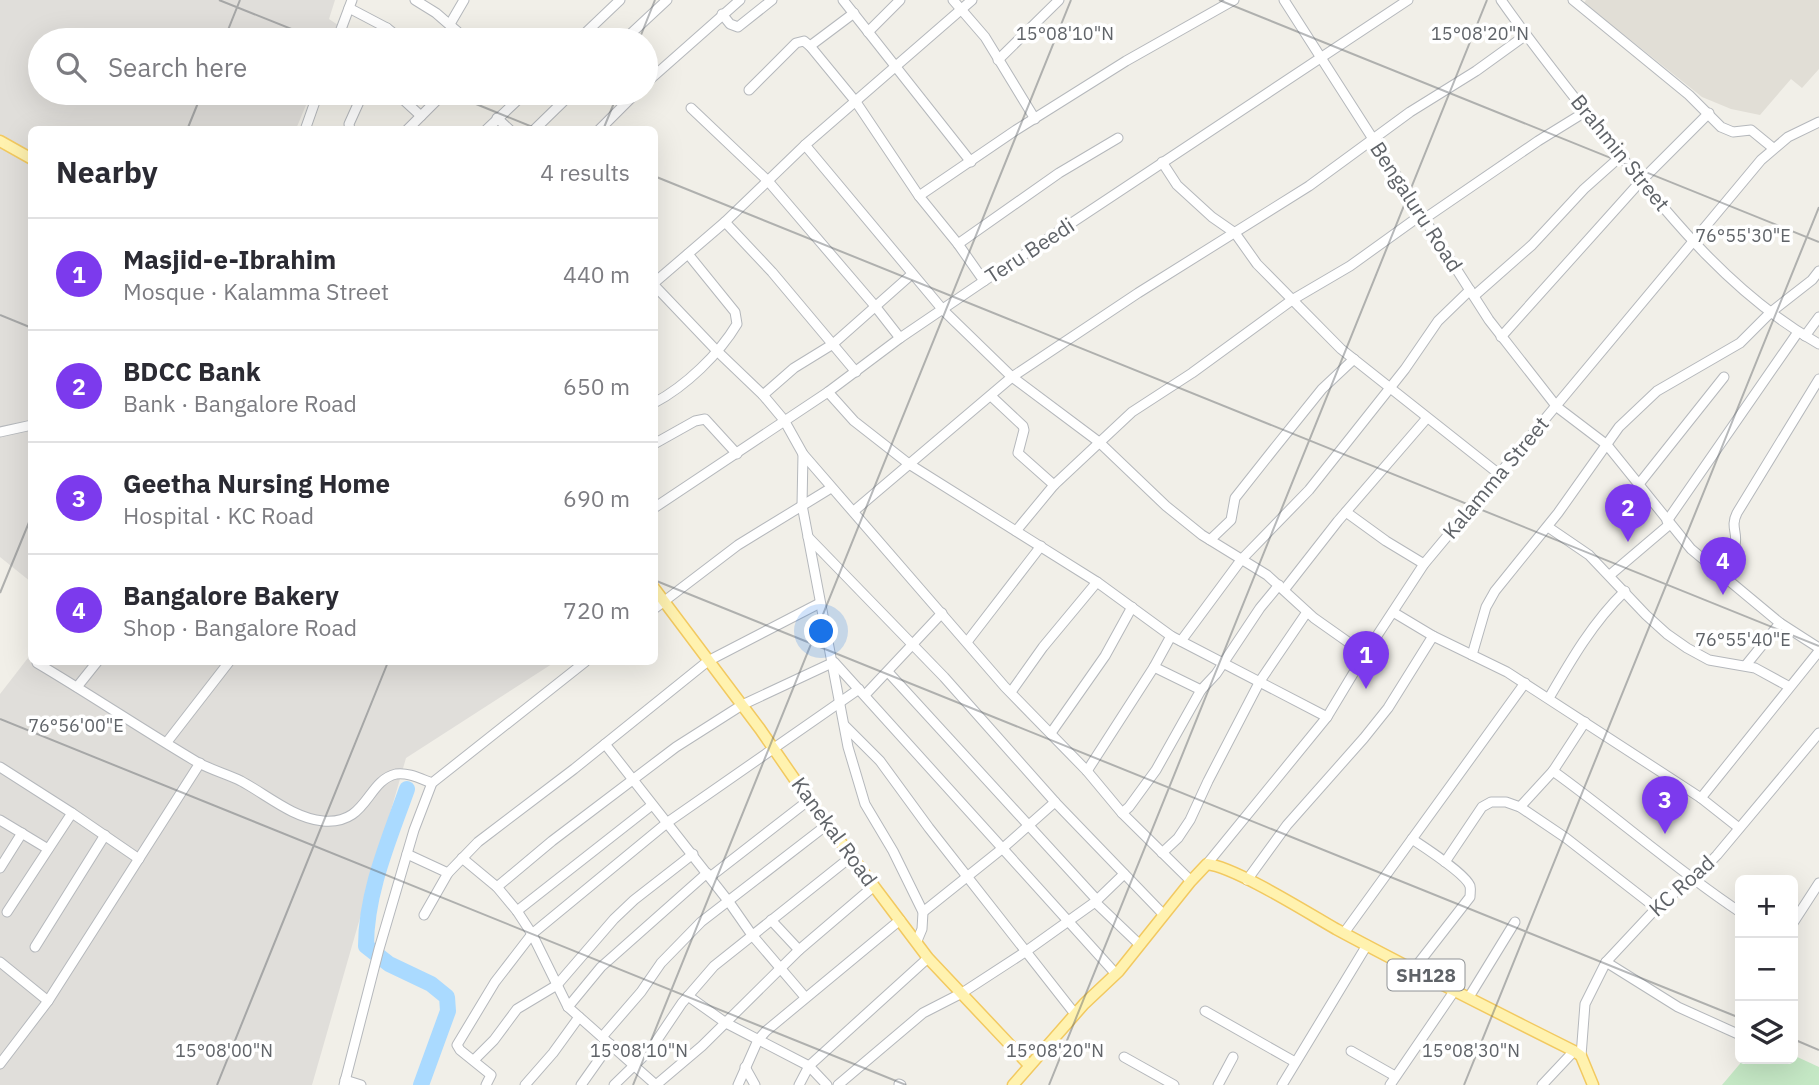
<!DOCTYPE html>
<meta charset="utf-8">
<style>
:root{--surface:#fff;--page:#f7f7f7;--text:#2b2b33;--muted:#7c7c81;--line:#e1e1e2;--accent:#7c3aed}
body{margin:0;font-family:"IBM Plex Sans",sans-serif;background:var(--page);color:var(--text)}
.controls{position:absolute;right:21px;bottom:21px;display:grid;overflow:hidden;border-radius:10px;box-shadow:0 7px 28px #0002}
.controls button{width:63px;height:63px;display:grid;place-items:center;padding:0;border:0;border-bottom:2px solid var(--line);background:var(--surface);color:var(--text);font:35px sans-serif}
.you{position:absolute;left:822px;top:632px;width:24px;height:24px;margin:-18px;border:5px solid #fff;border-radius:50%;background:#1a73e8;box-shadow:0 0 0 10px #1a73e833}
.badge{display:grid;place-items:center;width:46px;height:46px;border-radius:50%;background:var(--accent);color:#fff;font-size:23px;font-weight:700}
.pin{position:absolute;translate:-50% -58px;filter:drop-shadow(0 2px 4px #0008)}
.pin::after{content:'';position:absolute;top:37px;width:24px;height:21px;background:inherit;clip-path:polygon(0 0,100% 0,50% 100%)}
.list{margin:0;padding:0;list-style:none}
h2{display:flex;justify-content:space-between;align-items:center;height:91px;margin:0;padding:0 28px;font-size:30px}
h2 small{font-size:23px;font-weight:400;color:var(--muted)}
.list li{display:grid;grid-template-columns:46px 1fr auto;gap:21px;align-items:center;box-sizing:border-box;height:112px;padding:0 28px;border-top:2px solid var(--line)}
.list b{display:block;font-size:26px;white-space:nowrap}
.list p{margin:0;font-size:23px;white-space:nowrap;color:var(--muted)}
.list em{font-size:23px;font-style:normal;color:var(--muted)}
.icon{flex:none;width:38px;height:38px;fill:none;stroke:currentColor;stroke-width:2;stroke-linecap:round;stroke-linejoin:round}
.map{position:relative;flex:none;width:1819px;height:1085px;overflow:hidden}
.search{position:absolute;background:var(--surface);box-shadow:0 7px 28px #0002;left:28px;top:28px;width:630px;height:77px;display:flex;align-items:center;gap:18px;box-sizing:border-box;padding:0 24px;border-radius:38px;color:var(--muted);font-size:26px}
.panel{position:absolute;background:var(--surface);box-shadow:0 7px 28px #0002;left:28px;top:126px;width:630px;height:539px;border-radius:10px}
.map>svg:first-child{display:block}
</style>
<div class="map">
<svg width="1819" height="1085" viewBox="0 0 1819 1085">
<rect width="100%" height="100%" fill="#f1efe8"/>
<g fill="#e0deda">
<polygon points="0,0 335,0 329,19 338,25 332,40 40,40 40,93 311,93 296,129 32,130 31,582 0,557"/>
<polygon points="31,654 32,662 555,662 406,758 312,1085 0,1085 0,694"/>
</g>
<polygon fill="#e1ded6" points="1586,0 1819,0 1819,69 1802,88 1791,79 1760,115 1731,109 1702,97 1584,3"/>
<polygon fill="#c5e8c5" points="1793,1055 1819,1067 1819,1085 1722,1085 1744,1059 1793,1059"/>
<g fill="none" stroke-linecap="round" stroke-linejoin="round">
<path stroke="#aadaff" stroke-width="16" d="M407,789C389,840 366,892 366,946L389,964L431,984L447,997L448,1011L421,1085"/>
<defs>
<g id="minor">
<polyline points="415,0 436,13 467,40"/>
<polyline points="843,0 971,162"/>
<polyline points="953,0 985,37 1035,119"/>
<polyline points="1284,0 1489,320 1557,407 1607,445 1691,549 1780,623 1819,648"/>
<path d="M1501,0C1536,50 1574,97 1612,145C1671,219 1735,297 1819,344"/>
<polyline points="1573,0 1689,95 1721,127 1733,132 1751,130 1773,148"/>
<polyline points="349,8 387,28 402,40"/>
<polyline points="722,14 730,24 738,27 772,0"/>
<polyline points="450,24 464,0"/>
<polyline points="868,32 900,0"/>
<polyline points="337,40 352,0"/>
<polyline points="382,40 387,28"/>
<polyline points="578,40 620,0"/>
<polyline points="624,40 667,0"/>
<polyline points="810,46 854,13"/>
<polyline points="998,60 1059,0"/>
<polyline points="646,83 740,0"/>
<polyline points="749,90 796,43 804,41 810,46 856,102 919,196"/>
<polyline points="396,93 421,116"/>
<polyline points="691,108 768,181 875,306 900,338"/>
<polyline points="497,118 510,130"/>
<polyline points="305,130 318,93"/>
<polyline points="350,130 349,124 363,93"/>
<polyline points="407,130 444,93"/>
<polyline points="486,130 525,93"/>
<polyline points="534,130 572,93"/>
<polyline points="599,130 636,93"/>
<polyline points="805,145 943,310 1012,377 1099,442 1166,506 1202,535 1267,575 1314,618 1365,654"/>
<polyline points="1162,162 1177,185 1212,217 1235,233 1257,264 1341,349 1499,474"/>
<polyline points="1424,219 1538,141 1585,112"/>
<polyline points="725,222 772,272 856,372"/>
<polyline points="958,244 1059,173 1118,138"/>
<polyline points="984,281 958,244 919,196 1016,130 1126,61 1234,0"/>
<polyline points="654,283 725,222 805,145 972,0"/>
<polyline points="654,285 716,350 763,395 784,420 803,454 1005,687 1087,771 1122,813 1191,881"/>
<polyline points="1474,296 1532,245 1584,189 1621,156"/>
<polyline points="1805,336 1819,317"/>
<polyline points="1501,337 1640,182 1709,113"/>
<polyline points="828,392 854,421 909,464 1097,582 1171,636 1327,717"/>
<polyline points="763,395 794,368 833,344 912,274"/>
<polyline points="991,396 1023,426 1024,430 1018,453 1054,485"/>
<path d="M654,403C686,386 719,354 737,324L735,312L688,254"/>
<polyline points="0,432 32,425"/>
<polyline points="654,444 695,421 705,419 737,454"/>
<polyline points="803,454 802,505 848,747 865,804 893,851 923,912 922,929 917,941"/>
<polyline points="1639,484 1724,377"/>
<polyline points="654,508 828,392 900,338 984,281 1408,0"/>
<polyline points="854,511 1012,377 1138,293 1309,186 1410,112 1476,71 1526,35"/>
<polyline points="1346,512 1386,541 1424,564"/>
<polyline points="1667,521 1798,332"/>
<polyline points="1548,527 1589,555 1646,615 1667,634 1687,648 1709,660 1755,668 1788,686"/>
<polyline points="1016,531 1054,485 1132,412 1192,373 1292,300 1350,266 1421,215"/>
<polyline points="808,537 944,677 1055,802 1164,915"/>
<polyline points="1210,540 1231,520 1235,498 1273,450 1322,389 1354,359"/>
<path d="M1717,570L1735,545C1738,532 1730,527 1737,513L1819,379"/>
<polyline points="1610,575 1670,524"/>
<polyline points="1284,590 1338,521 1427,418"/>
<polyline points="654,609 738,545 831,488"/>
<polyline points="1393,612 1433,636 1507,672 1701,798 1739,828"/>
<polyline points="1181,641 1241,560 1309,490 1405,369 1438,321 1470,290"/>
<polyline points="967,642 1041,546"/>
<polyline points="1472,655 1486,607 1495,591 1558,513 1619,427 1657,391 1740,343 1771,312 1812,280 1819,271"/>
<path d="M37,663C91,695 143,730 197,762C211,770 227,774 241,781C267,795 293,818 323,821C368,825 366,781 396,774C408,772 421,779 432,783"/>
<polyline points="1746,665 1780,623"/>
<polyline points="1154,667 1201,690"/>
<polyline points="888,672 1097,900"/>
<polyline points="77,687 97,662"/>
<polyline points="1011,692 1043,647 1097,582"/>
<polyline points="865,695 942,613"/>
<path d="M1549,698C1571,660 1593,622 1625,591"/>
<polyline points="845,726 880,761 929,828 1075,1014"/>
<polyline points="1051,733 1105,656 1132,607"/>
<polyline points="167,742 229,662"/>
<polyline points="605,744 729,902 752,935 805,997"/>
<polyline points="0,767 72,813 139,859"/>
<polyline points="1087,771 1154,667 1171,636"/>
<path d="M1553,771C1617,817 1675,869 1740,912"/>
<polyline points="1701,798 1819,651"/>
<polyline points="1520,807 1553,771 1585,722"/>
<polyline points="1122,813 1129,807 1156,770 1201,690 1216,674 1260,608 1279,585"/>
<polyline points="0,820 48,849"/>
<path d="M1412,839C1424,847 1466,874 1470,886C1471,890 1470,893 1470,897L1414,969"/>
<polyline points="1162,853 1178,838 1190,820 1208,781 1260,681 1307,612"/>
<polyline points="407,854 448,873"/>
<polyline points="462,858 497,887 517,911 532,934 568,1007 656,1085"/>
<polyline points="1445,862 1482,807 1491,802 1506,802 1520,807 1566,838 1656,908"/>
<polyline points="1207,864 1327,717 1365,654 1424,564 1761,160 1788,137 1819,122"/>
<polyline points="0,868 22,833"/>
<polyline points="710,877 809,800"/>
<polyline points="1247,880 1287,825 1364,738 1388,708 1433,636"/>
<polyline points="497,887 552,841 676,747 742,705 834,662 1116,974"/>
<polyline points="1095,902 1140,945"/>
<polyline points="517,911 652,805"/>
<polyline points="7,912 72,813"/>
<polyline points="923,912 1003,848 1055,802"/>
<polyline points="424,915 448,873 478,842 574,769 708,661 820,603"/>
<polyline points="771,920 799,950"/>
<polyline points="1793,923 1819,883"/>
<polyline points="1344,933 1525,683"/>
<polyline points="35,947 105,835"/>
<polyline points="0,962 48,1001"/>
<polyline points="1606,962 1678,1007 1740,1035"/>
<polyline points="688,996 726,1023 809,1066 827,1085"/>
<polyline points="1469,997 1515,922"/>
<polyline points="568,1007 601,967 707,873"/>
<polyline points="1205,1011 1295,1062"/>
<polyline points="602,1037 641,992 661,963 701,922 828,824"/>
<polyline points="1351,1051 1395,1076"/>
<polyline points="1581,1056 1585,1004 1606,962 1663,901 1694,879 1717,855 1819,733"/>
<polyline points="1124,1057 1174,1085"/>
<polyline points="474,1060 494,1040 517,1009 557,985 614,919 634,900 693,854"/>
<polyline points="0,1064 48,1001 200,763"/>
<polyline points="745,1067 755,1085"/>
<polyline points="345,1080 361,1085"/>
<polyline points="899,1084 901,1085"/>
<polyline points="344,1085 379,949 414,830 432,783 585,662"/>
<polyline points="486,1085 491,1075 460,1050 457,1045 495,982 532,934 668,822 859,689"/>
<polyline points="525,1085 553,1053 579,1017"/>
<polyline points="581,1085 610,1044"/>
<polyline points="614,1085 651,1049 682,1003 714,966 852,856"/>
<polyline points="656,1085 702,1046 799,950 874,886"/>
<polyline points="738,1085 758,1040 766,1031 900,920"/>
<polyline points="799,1085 809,1066 928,958"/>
<polyline points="838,1085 923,1013 962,993 1025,952 1095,902 1124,874"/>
<polyline points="1218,1085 1233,1057"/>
<polyline points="1282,1085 1367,945"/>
<polyline points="1390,1085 1455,990"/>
<polyline points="1542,1085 1574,1051"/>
</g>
<g id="major">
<polyline points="0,141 32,159"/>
<polyline points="654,588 760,729 809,800 928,958 1029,1065"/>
<path d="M1013,1085L1084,1004L1119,971L1191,881L1207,864C1235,867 1308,913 1336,929C1414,971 1494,1011 1574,1051L1581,1056L1593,1085"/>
</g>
</defs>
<use href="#minor" stroke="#b5b8bc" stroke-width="11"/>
<use href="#major" stroke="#f2c960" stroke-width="13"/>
<use href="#minor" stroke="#fff" stroke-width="9"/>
<use href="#major" stroke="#fff2af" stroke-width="10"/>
</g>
<path fill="none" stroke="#5f6368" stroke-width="2" stroke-opacity="0.45" d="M219,0L319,40M1219,0L1819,242M224,40L240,0M639,40L655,0M449,93L540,130M187,130L202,93M603,130L618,93M654,176L1819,646M0,315L32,328M654,580L1740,1018M0,593L32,515M0,719L906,1085M1793,1039L1819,1050M217,1085L388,662M633,1085L1071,0M1049,1085L1487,0M1464,1085L1819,207"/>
<g text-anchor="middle" stroke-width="7" stroke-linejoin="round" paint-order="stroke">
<rect fill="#fff" stroke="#8f9295" stroke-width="2" x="1387.5" y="959.5" width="77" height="31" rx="5"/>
<g font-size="19" font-weight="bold" fill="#5f6368">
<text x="1426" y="982">SH128</text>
</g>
<g font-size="21" fill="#5f6368" stroke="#fff">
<text transform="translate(1620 153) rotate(51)" y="7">Brahmin Street</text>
<text transform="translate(1416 207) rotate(57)" y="7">Bengaluru Road</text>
<text transform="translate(1030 251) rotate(-33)" y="7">Teru Beedi</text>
<text transform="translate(1496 478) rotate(-50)" y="7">Kalamma Street</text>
<text transform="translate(834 832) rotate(54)" y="7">Kanekal Road</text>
<text transform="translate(1682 886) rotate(-42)" y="7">KC Road</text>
</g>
</g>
<g font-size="18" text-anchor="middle" fill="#5f6368" stroke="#fff" stroke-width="7" stroke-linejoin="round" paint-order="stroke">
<text x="1065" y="40">15°08'10"N</text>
<text x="1480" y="40">15°08'20"N</text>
<text x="1743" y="242">76°55'30"E</text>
<text x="1743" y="646">76°55'40"E</text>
<text x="76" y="732">76°56'00"E</text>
<text x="224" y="1057">15°08'00"N</text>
<text x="639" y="1057">15°08'10"N</text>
<text x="1055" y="1057">15°08'20"N</text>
<text x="1471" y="1057">15°08'30"N</text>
</g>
</svg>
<div class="controls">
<button>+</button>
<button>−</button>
<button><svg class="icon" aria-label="layers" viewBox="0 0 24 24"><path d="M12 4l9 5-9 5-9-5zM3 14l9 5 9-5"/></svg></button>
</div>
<div class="you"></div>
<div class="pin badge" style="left:1366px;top:689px">1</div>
<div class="pin badge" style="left:1628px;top:542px">2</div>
<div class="pin badge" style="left:1665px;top:834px">3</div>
<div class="pin badge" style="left:1723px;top:595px">4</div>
<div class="search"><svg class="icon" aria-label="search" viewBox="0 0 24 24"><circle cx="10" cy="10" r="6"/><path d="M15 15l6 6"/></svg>Search here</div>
<section class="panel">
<h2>Nearby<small>4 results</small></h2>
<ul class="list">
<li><span class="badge">1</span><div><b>Masjid-e-Ibrahim</b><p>Mosque · Kalamma Street</p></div><em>440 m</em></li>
<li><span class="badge">2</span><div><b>BDCC Bank</b><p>Bank · Bangalore Road</p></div><em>650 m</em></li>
<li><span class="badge">3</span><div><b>Geetha Nursing Home</b><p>Hospital · KC Road</p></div><em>690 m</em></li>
<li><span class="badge">4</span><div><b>Bangalore Bakery</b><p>Shop · Bangalore Road</p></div><em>720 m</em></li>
</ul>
</section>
</div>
